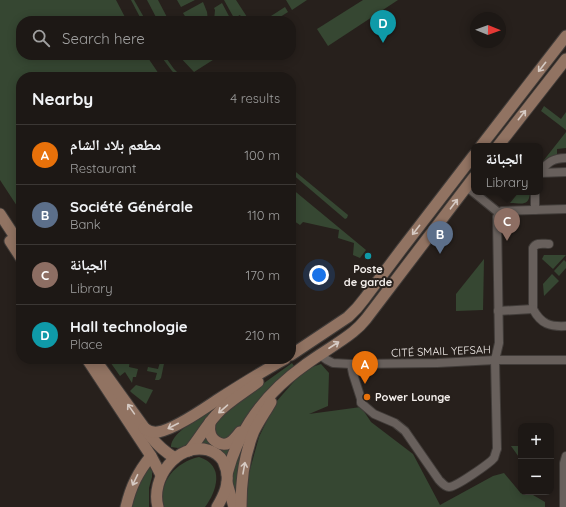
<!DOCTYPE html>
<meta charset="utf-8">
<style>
:root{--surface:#1d1815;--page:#25211e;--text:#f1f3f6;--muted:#a0a0a0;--line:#3b3734;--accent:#db2777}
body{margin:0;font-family:Quicksand,"Noto Naskh Arabic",sans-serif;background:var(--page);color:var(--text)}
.controls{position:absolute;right:12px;bottom:12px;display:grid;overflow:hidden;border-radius:8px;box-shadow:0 2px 10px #0003}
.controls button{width:36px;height:36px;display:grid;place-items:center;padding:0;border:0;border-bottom:1px solid var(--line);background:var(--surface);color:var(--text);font:20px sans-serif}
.compass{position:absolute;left:470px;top:12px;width:36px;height:36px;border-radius:50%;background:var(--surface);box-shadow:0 2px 10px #0003;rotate:91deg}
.you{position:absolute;left:319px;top:275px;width:14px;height:14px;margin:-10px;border:3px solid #fff;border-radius:50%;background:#1a73e8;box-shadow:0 0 0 6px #1a73e833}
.badge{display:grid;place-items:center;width:26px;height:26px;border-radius:50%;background:var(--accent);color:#fff;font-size:13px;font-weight:700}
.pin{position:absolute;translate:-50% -33px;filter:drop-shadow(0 1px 2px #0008)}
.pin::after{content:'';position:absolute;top:21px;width:14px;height:12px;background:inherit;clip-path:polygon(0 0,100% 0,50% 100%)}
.popup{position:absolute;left:471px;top:143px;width:72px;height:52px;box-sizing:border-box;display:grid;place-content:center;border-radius:8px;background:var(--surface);filter:drop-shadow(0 1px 3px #0005);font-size:13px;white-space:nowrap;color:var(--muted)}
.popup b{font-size:15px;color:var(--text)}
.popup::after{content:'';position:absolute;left:50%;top:100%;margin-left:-8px;border:8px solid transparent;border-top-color:var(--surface)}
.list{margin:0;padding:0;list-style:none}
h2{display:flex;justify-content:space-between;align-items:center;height:52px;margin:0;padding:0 16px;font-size:17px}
h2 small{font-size:13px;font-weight:400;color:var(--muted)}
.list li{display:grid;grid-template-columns:26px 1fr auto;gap:12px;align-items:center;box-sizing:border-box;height:60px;padding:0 16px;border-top:1px solid var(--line)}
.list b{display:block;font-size:15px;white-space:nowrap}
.list p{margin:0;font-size:13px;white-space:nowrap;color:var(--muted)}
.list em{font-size:13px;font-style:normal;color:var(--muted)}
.icon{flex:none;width:22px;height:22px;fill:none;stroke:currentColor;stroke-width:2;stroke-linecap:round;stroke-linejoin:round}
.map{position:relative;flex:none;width:566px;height:507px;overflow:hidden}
.search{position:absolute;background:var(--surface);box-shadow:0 2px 10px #0003;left:16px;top:16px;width:280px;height:44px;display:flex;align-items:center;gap:10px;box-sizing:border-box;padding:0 14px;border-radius:16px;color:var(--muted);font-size:15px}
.panel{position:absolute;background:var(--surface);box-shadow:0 2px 10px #0003;left:16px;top:72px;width:280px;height:292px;border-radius:16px}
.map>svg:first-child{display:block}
</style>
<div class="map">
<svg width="566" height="507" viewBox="0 0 566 507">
<rect width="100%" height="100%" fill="#27201c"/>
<g fill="#364732">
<polygon points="0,0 116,0 127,21 21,21 21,55 146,55 161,77 21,77 21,209 17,206 0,180"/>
<polygon points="131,0 134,0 146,21 142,21"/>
<polygon points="147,0 158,0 169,21 158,21"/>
<polygon points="177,0 195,0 181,7"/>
<polygon points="224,0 236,0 249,20 247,21 244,21 240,15 234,18"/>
<polygon points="286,0 307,0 292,10"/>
<polygon points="363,0 398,0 328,46 317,29"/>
<polygon points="203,2 207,12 208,21 188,21 183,13"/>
<polygon points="222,3 231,20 230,21 214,21 215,10 214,8"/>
<polygon points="285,7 288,12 274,21 271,16"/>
<polygon points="160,55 164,55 174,69 182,77 178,77 172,71"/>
<polygon points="178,55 195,55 197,59 205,55 215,55 216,58 194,72"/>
<polygon points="544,106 561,119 566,112 566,130 541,111"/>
<path d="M566,132V148L557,149V155C550,156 544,159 540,165Z"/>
<polygon points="291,168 348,215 347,218 345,219 291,173"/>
<polygon points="291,188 366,250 360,258 353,255 354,243 338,238 339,230 303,222 300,225 291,219"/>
<path d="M519,192H530C529,207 522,203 510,203Z"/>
<polygon points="544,255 566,255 553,269 542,259"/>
<polygon points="484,259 483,310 456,311 456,294"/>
<polygon points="564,260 566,262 566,268 559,276 554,271"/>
<polygon points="552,274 559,281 544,296 543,284"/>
<polygon points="108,359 130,359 129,367 138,369 136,377 133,377 132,383 125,372 120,376"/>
<polygon points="161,359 165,359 161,378 159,380 155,380 157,373 147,371 148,367 158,369"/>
<polygon points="292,363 294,366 276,382 263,395 248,415 234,436 228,440 217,437 213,424 228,409"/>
<polygon points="321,364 329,373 328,406 309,414 361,407 371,422 413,454 440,505 493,476 504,473 519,491 525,495 533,495 545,502 545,507 247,507 246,506 249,473 259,437 276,402 297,378 312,367"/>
<polygon points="136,385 153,390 146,404 132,393 130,391"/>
<path d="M242,390L189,445L178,448L171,447C171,437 184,428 192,422Z"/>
<polygon points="248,432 236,504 229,479"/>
<polygon points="205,435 234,443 226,462 208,445 199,444"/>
<polygon points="511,446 521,446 521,460"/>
<path d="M199,457C225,465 217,491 205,507H164C157,482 176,462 199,457Z"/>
<polygon points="149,466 152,471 152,477 149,488 149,507 128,507 132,495"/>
</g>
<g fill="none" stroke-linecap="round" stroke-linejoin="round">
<defs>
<g id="street">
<path d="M540,172C548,162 553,158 566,158"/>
<polyline points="540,173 566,172"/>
<polyline points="466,188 472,191 499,213"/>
<polyline points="535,192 535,210"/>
<path d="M549,244C543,244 536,242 533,248V309C541,324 550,327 566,326"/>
<polyline points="498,311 533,309"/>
<polyline points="320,355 327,360 333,363 351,364 437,363 495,360 566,360"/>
<path d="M351,364L353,374L361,399V403L374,414L395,423L405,431L439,480C442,483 445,487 449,487C456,487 490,463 494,458C495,455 496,451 497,449L495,360L499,343L497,217L499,213L502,211L566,209"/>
<polyline points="564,507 564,463 566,456"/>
</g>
<g id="secondary">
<polyline points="481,146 566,36"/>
<polyline points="498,146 566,59"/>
<polyline points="0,214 21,246"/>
<polyline points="10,241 21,258"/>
<polyline points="291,355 348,317 357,308 365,298 401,250 474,155"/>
<polyline points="87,359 151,456 161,475"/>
<path d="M99,365L151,437C159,447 165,452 175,458"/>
<path d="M210,422C210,425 209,429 210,432C211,440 221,447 229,443C233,441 237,436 240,432"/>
<path d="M144,428C148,431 152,433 158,432C175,429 202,410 217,400C239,386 261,372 285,359"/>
<path d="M189,451C199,439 206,426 216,415C227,402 244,393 258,382"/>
<path d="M227,474C239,428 267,392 305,365C321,353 338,344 353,332C358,328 362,324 366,319L474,177"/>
<polyline points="227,483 234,507"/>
<path d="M126,507C131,486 138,472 151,456"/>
<path d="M158,507C150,479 177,442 208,450C214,452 220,456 223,461C224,463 225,467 226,469C230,483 224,495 217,507"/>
<path d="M241,507C241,482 244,455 254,431C259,421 266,411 271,402"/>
</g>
</defs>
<use href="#street" stroke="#413c39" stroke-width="10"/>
<use href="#secondary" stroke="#413c39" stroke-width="13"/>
<use href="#street" stroke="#68605c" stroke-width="8"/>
<use href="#secondary" stroke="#917362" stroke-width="11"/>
</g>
<defs><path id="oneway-shaft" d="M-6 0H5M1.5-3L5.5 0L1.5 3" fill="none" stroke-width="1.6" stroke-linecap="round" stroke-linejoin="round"/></defs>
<g stroke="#d6cac3">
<use href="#oneway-shaft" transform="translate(542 67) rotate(128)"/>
<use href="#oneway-shaft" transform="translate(522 115) rotate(-52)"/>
<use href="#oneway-shaft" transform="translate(454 204) rotate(-53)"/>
<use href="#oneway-shaft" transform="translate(416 230) rotate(128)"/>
<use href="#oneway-shaft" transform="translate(334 345) rotate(-33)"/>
<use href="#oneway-shaft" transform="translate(131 409) rotate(-125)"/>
<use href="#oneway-shaft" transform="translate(223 409) rotate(139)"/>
<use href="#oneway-shaft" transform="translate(173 426) rotate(153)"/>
<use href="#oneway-shaft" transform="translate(244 468) rotate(-80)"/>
<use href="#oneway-shaft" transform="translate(135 480) rotate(116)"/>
</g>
<circle fill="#0f9aa8" stroke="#27201c" stroke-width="1.5" cx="368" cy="256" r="4"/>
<circle fill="#e8710a" stroke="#27201c" stroke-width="1.5" cx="367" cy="397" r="4"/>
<g text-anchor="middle" stroke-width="4" stroke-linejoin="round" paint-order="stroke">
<g font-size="11" font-weight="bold" fill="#f4efec" stroke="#27201c">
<text x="368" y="273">Poste<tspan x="368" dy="13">de garde</tspan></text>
<text x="375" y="401" text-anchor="start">Power Lounge</text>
</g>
<g font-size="11" fill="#f4efec" stroke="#27201c">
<text transform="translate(441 351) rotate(-2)" y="4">CITÉ SMAIL YEFSAH</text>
</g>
</g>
</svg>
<div class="controls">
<button>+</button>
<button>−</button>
</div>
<svg class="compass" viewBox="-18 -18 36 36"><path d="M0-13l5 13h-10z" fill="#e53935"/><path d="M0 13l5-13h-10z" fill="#a0a0a0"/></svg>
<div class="you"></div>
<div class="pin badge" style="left:365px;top:384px;background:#e8710a">A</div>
<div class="pin badge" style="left:440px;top:254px;background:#5c6f8a">B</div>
<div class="pin badge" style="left:507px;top:241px;background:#8d6e63">C</div>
<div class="popup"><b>الجبانة</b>Library</div>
<div class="pin badge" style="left:383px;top:43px;background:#0f9aa8">D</div>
<div class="search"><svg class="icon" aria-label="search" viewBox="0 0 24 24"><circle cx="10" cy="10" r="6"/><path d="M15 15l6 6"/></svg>Search here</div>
<section class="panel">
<h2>Nearby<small>4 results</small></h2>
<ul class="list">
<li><span class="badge" style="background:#e8710a">A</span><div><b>مطعم بلاد الشام</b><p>Restaurant</p></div><em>100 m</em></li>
<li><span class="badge" style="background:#5c6f8a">B</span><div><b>Société Générale</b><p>Bank</p></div><em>110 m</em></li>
<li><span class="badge" style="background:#8d6e63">C</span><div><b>الجبانة</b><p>Library</p></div><em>170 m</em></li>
<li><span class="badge" style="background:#0f9aa8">D</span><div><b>Hall technologie</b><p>Place</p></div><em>210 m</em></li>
</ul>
</section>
</div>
